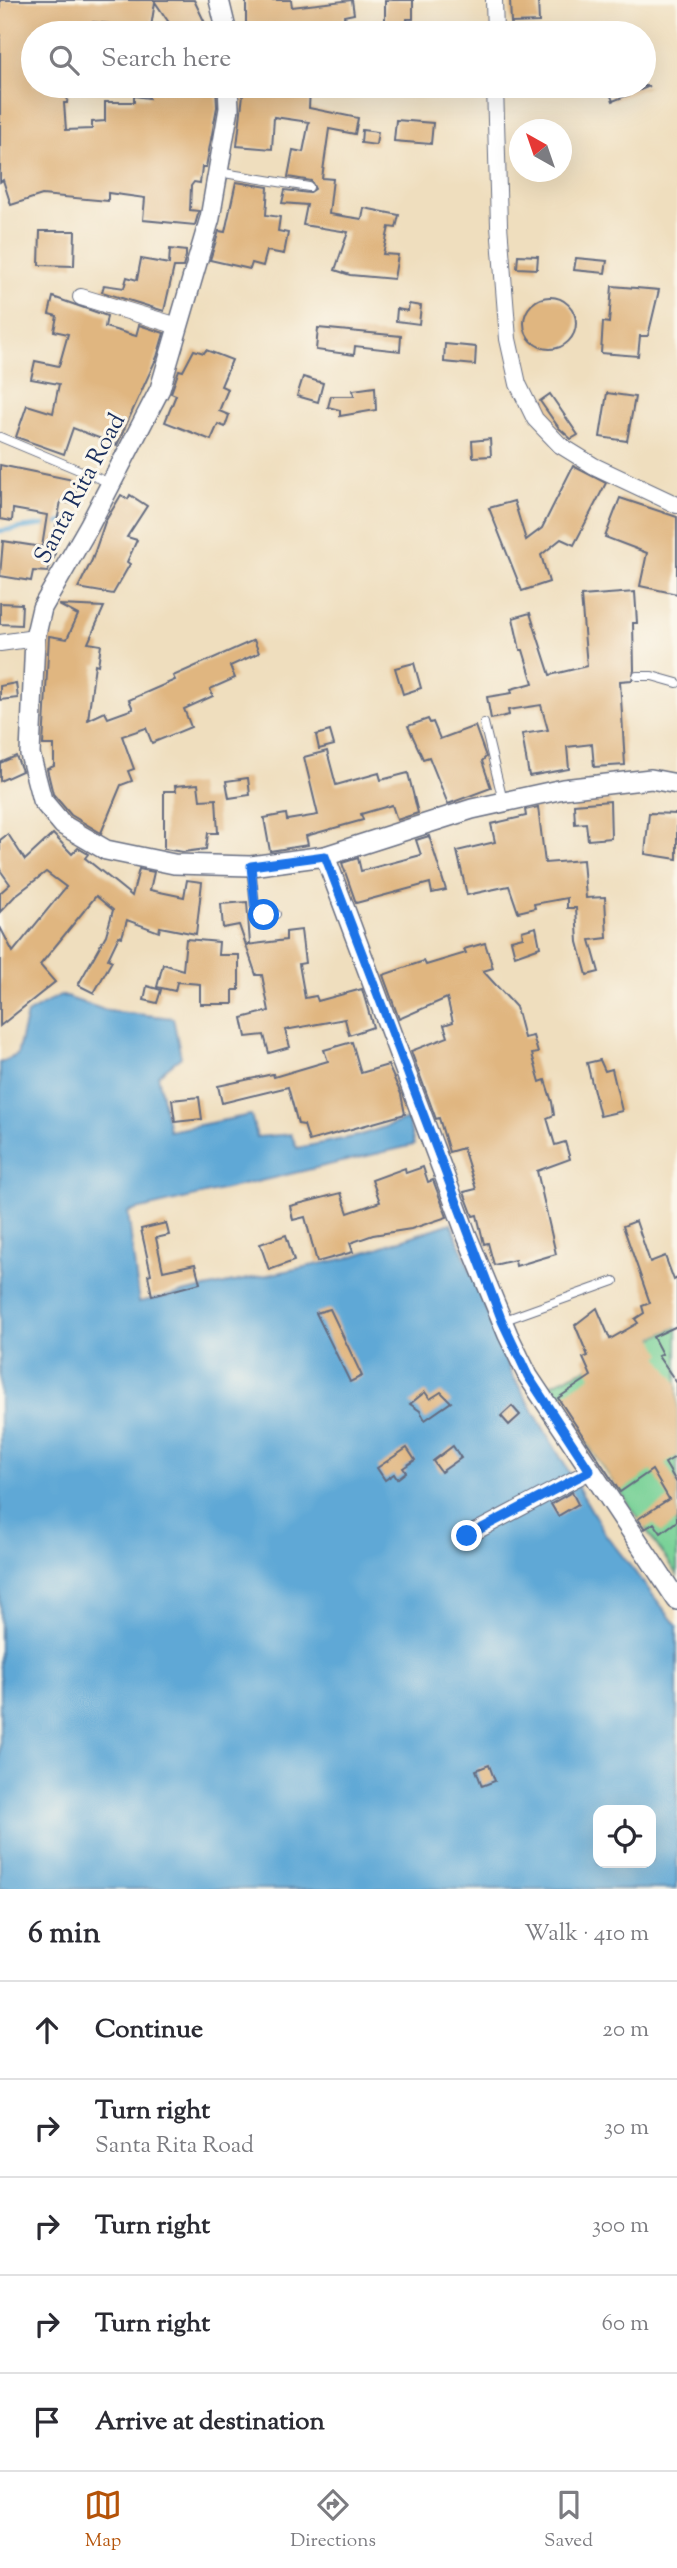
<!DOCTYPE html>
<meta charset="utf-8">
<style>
:root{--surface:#fff;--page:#f7f7f7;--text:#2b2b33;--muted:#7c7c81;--line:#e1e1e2;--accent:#b45309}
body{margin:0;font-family:"Sorts Mill Goudy",serif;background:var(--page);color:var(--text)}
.controls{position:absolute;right:21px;bottom:21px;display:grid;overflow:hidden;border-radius:14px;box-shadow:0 7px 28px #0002}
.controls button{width:63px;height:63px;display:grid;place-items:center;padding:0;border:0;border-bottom:2px solid var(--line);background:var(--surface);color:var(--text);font:35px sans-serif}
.compass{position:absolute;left:509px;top:119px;width:63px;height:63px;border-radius:50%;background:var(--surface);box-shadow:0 7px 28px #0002;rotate:320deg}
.stop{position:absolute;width:21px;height:21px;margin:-16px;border:5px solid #1a73e8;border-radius:50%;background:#fff}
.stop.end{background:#1a73e8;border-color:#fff;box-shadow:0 2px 7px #0008}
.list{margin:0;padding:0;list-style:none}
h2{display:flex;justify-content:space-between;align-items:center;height:91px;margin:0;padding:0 28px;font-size:30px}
h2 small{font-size:23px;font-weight:400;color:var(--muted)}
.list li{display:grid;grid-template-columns:46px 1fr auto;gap:21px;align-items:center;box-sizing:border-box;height:98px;padding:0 28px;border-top:2px solid var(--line)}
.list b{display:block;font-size:26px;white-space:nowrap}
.list p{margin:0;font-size:23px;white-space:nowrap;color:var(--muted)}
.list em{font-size:23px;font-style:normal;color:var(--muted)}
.icon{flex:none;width:38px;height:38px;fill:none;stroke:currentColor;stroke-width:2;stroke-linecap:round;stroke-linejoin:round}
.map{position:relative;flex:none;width:677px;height:1889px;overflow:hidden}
.search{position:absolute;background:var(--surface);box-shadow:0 7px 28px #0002;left:21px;right:21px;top:21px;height:77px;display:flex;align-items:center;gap:18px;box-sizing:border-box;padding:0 24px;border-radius:38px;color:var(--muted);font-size:26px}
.sheet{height:581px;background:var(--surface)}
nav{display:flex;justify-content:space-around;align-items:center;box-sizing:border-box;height:98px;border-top:2px solid var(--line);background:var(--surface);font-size:19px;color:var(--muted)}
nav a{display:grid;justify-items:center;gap:4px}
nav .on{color:var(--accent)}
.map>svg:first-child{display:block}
</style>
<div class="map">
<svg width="677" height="1889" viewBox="0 0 677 1889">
<rect width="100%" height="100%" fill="#fbf7ec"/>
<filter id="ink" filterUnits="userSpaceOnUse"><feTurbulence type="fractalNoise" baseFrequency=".0143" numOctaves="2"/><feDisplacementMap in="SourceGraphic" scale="14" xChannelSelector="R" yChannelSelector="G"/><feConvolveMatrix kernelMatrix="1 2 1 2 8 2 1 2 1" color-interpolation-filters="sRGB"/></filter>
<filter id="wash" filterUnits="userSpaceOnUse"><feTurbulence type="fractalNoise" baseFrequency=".00686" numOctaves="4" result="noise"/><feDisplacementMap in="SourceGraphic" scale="28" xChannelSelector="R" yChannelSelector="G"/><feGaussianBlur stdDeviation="1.57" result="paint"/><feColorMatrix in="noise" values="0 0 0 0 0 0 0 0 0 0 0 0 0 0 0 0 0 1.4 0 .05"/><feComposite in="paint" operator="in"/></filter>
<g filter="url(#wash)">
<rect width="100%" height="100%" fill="#efdebe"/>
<polygon fill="#7ad298" stroke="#4a807b" stroke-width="2" points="677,1327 677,1575 548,1386"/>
<path fill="#5ea8d6" stroke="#3c6c9a" stroke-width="2" fill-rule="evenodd" d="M60,995L108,1011L173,1018L181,1057L158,1075L169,1131L251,1115L257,1137L291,1134L297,1148L358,1136L408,1119L414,1145L128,1212L139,1302L348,1258L451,1223L511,1373L606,1535L677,1626V1889H0V1063L17,1055L27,1014ZM598,1810H651V1863H598Z"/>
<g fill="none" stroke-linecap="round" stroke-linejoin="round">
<polyline stroke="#5ea8d6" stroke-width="4.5" points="0,531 73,521"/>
</g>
<g id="blocks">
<g fill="#e0b680">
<polygon points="0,0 194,0 206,25 189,33 176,33 155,2 150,33 119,33 121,25 93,22 92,33 33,33 33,86 69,87 67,103 64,103 66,130 92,129 92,122 105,121 105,102 134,102 134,96 149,98 148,91 159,89 159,86 216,86 217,107 206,167 202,167 200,183 194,182 191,186 190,210 199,211 195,225 143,220 145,198 108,193 108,201 42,195 11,205 3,180 0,182"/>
<polygon points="246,0 291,0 292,7 352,0 354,14 344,16 346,33 332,33 331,23 273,33 246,33"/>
<polygon points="385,0 413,0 413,19 407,19 407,32 385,33"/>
<polygon points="510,0 538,0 539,22 511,23"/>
<polygon points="244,86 310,89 309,108 358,118 355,134 329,129 322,178 333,179 329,214 362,219 364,208 399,215 396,228 389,227 383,254 398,255 394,279 350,275 335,270 348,232 303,225 307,205 282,203 285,190 309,193 315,189 311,181 288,177 293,150 303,152 309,122 274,117 272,149 237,146"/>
<polygon points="607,86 650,86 613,101"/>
<polygon points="396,120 433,123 431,144 394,141"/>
<polygon points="362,130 378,132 376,145 361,143"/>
<polygon points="236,182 268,187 266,215 280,217 278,231 288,233 284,254 267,251 263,266 252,263 250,269 210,260 219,231 225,232"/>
<polygon points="40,231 75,231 74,266 39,265"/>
<polygon points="170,249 186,251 186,256 183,267 174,267 164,311 102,292 104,285 124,288 127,277 137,280 141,259 169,264"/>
<polygon points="518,255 538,256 537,269 517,268"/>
<polygon points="576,258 607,261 605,273 574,270"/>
<polygon points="612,286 659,290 648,336 640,336 638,356 601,353 603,322 609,323"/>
<polygon points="53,297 107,316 105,327 136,336 139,325 164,333 157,357 117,445 73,428 64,454 16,437 27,405 53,413 59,384 31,379 35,361 59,366 68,334 54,331 57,316 49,314"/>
<circle cx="550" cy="323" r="26"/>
<polygon points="409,304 421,306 419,324 396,321 397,309 408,311"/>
<polygon points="318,328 401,336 400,351 355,346 354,355 316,350"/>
<polygon points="445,344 476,347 475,365 444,362"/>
<polygon points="194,350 204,353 206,350 232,360 221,386 228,389 219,411 229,415 225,427 218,424 211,440 165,422 176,395 171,393 179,370 183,371"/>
<polygon points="303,377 323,383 318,402 297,396"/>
<polygon points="375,387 376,410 340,416 340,410 328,407 331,396 354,396 353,390"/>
<polygon points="607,393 635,397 627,441 600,437"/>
<polygon points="550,394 578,435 571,439 559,428 540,401"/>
<polygon points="490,439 491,456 473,457 472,441"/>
<polygon points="0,465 78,481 73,504 61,501 54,537 58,537 54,558 51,557 48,572 33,571 31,581 0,576 3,541 42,547 47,515 13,509 12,521 0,519"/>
<polygon points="573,466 606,483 574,545 561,539 541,555 549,582 522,591 489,508 514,501 526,540 542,528"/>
<polygon points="121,495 128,499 130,495 147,506 127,537 137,540 127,562 130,564 113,594 78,588 92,560 105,522"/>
<polygon points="620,498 677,517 677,594 640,586 647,553 605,537"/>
<polygon points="635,592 637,623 633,623 634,670 632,680 620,681 625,765 594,767 592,744 567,747 569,769 529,776 522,734 548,730 541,705 508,710 509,715 491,719 487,697 512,693 511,689 533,683 523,650 520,650 513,618 530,613 550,675 587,666 581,596"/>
<polygon points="0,603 22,604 21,625 0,624"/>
<polygon points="59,605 104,607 88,643 101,645 98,665 95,664 88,720 105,712 108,718 133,709 129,700 175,680 173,676 254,640 259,653 230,666 235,678 210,689 213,696 184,709 191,727 152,743 146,728 122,736 134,769 128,771 132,781 121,785 101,833 71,815 53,794 47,769 54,766 54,745 43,745 49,636 67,639 78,615"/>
<polygon points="414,663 421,688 403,694 395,668"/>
<polygon points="16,683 18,698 0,700 0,686"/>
<polygon points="428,719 430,723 433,722 440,739 475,726 486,757 482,761 491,788 448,804 429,757 423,759 408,726"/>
<polygon points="330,731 334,745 319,749 316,735"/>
<polygon points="327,751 336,785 379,773 381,780 408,773 418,813 397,820 392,805 361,814 363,820 306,836 308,845 270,851 264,818 286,814 287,820 318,815 304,757"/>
<polygon points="16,756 22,771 0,781 0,763"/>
<polygon points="248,778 250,795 229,798 226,781"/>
<polygon points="198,784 200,800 216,799 218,833 208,833 206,849 183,852 164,849 164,791 176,791 175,786"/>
<polygon points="610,801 611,838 588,840 586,823 575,824 574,804"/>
<polygon points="538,807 545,863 583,860 586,898 605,897 607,938 590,940 599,972 587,975 578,942 576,908 567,908 567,898 534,904 535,908 518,912 509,886 467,895 457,851 495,842 491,824 526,816 525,810"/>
<polygon points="649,813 677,814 677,859 645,854"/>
<polygon points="8,834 25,860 53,834 72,854 78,848 88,854 85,858 132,896 139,869 154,872 150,890 184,897 187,880 202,882 196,934 160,927 159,932 127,920 122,937 119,936 108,959 112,961 94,993 78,985 106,935 113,910 96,896 40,965 55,982 0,1026 0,927 13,952 66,887 46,872 16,895 0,912 0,893 10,884 0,870 0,840"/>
<polygon points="429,836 446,890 432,893 430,883 356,903 342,863 358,858 361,871 421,855 416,840"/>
<polygon points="247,902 250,944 246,945 239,925 223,928 221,904"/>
<polygon points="536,927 540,947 515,956 511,940 523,937 522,931"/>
<polygon points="301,930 305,963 299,964 305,998 316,996 318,1001 362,989 373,1027 349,1035 345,1019 285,1030 290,1047 269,1053 264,1035 246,1037 242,1018 269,1011 262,975 256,975 246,945 286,940 286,932"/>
<polygon points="186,939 219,942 218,955 239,955 239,990 233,990 233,1004 200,1004 200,984 177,982 175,991 157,987 163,964 183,970"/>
<polygon points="485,943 493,968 483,971 516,1007 524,1038 533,1036 538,1053 532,1054 540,1082 545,1080 552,1102 554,1115 547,1118 555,1145 565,1142 570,1159 537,1171 556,1254 516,1266 515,1260 494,1265 488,1243 484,1244 477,1215 473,1216 464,1192 476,1189 463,1148 449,1152 439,1118 436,1119 411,1051 448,1037 444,1025 453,1022 447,998 399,1019 383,975 424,961 426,965 466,953 464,949"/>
<polygon points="147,986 161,990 157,1003 144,1000"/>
<polygon points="352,1042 361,1073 388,1065 401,1094 405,1114 309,1141 304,1125 298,1124 288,1087 222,1103 218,1086 273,1074 274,1077 328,1061 324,1050"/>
<polygon points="600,1060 605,1071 612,1069 622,1111 600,1116 587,1063"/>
<polygon points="199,1097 202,1119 175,1122 172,1100"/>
<polygon points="423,1167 428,1182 433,1180 447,1217 411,1229 373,1235 350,1243 353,1252 317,1262 305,1217 293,1220 290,1206 341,1193 348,1213 380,1202 372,1180 405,1168 406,1173"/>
<polygon points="636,1221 650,1262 665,1256 674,1280 677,1278 677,1326 653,1337 662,1354 658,1356 677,1383 677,1456 665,1463 677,1483 677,1521 661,1533 654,1523 645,1529 638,1519 669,1499 652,1470 620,1492 558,1398 591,1376 583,1358 588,1356 575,1325 597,1308 610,1339 638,1323 635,1319 644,1313 642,1306 650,1303 623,1226"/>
<polygon points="166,1223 169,1235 156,1238 163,1271 195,1264 200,1283 152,1296 148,1275 151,1274 141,1229"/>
<polygon points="286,1235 294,1261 269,1270 260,1244"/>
<polygon points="330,1309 362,1376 350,1382 316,1313"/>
<polygon points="425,1392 430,1399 441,1392 451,1402 425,1420 420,1411 410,1404"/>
<polygon points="512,1406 520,1415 509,1425 501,1416"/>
<polygon points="453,1446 461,1458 441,1472 433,1461"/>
<polygon points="407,1448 415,1460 403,1468 406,1472 397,1479 394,1474 385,1480 377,1468"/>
<polygon points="572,1492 578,1504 558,1516 551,1504"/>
<polygon points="489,1765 495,1781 482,1786 476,1770"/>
</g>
</g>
</g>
<g filter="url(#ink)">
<use href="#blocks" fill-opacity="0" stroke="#656c80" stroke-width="2"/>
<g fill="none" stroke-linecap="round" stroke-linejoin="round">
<defs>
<g id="service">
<polyline points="218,172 309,187"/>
<polyline points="0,437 110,483"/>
<polyline points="637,676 652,676 677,683"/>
<polyline points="484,723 503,801"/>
<polyline points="251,866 255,907 264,915 276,914"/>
<polyline points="502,1321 614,1281"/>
</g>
<g id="minor">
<polyline points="494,0 495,33"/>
<polyline points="495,86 499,225 508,339 518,384 535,419 560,445 594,466 677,505"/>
<polyline points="81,297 178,326"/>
<polyline points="0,643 35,638"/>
<polyline points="467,1536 590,1471"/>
</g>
<g id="tertiary">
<polyline points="219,0 227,33"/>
<polyline points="228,86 229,108 210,218 160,389 89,526 42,608 35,638 30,754 42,800 63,825 106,850 174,864 251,866 325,856 472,809 563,789 651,779 677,784"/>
<polyline points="325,856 467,1236 508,1335 528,1376 677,1600"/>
</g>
</defs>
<use href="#service" stroke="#656c80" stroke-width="10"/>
<use href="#minor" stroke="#656c80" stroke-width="18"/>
<use href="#tertiary" stroke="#656c80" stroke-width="22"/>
<use href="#service" stroke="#fff" stroke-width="8"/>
<use href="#minor" stroke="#fff" stroke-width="16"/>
<use href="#tertiary" stroke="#fff" stroke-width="19"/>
</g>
</g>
<g fill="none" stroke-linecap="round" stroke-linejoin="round" filter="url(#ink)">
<polyline stroke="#1a73e8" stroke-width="9" points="264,915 255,906 251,866 325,856 502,1321 528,1376 590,1471 467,1536"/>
</g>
<g text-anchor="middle" stroke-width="6" stroke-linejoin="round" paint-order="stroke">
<g font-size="24" fill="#1b2f5e" stroke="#fbf7ec">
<text transform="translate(79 488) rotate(-62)" y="8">Santa Rita Road</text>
</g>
</g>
</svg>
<div class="controls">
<button><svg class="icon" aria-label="locate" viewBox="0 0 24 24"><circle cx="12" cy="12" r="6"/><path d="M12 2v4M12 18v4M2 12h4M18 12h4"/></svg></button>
</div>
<svg class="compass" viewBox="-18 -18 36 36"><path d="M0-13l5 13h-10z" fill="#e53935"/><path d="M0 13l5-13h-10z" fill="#7c7c81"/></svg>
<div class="stop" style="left:264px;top:915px"></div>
<div class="stop end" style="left:467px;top:1536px"></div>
<div class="search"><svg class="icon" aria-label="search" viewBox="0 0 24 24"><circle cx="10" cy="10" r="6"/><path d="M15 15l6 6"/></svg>Search here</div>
</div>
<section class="sheet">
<h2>6 min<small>Walk · 410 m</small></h2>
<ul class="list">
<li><svg class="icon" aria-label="ahead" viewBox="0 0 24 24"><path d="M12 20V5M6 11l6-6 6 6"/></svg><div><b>Continue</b></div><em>20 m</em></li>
<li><svg class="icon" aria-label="right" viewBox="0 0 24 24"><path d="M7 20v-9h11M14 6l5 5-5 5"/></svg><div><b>Turn right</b><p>Santa Rita Road</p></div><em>30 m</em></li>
<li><svg class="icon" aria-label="right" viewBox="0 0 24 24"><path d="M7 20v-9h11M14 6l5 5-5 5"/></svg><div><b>Turn right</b></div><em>300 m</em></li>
<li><svg class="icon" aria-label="right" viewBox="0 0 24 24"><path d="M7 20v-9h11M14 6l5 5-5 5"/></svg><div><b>Turn right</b></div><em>60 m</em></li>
<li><svg class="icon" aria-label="arrive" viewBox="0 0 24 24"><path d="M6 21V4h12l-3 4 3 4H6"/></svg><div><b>Arrive at destination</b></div></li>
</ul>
</section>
<nav>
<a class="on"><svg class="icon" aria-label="map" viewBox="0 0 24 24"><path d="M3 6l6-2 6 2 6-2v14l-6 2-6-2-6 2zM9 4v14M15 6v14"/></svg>Map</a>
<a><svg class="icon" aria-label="directions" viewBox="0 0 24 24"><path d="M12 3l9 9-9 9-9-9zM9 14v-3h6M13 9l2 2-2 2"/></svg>Directions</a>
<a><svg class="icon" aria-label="saved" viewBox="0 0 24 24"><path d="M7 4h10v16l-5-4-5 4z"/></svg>Saved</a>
</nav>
